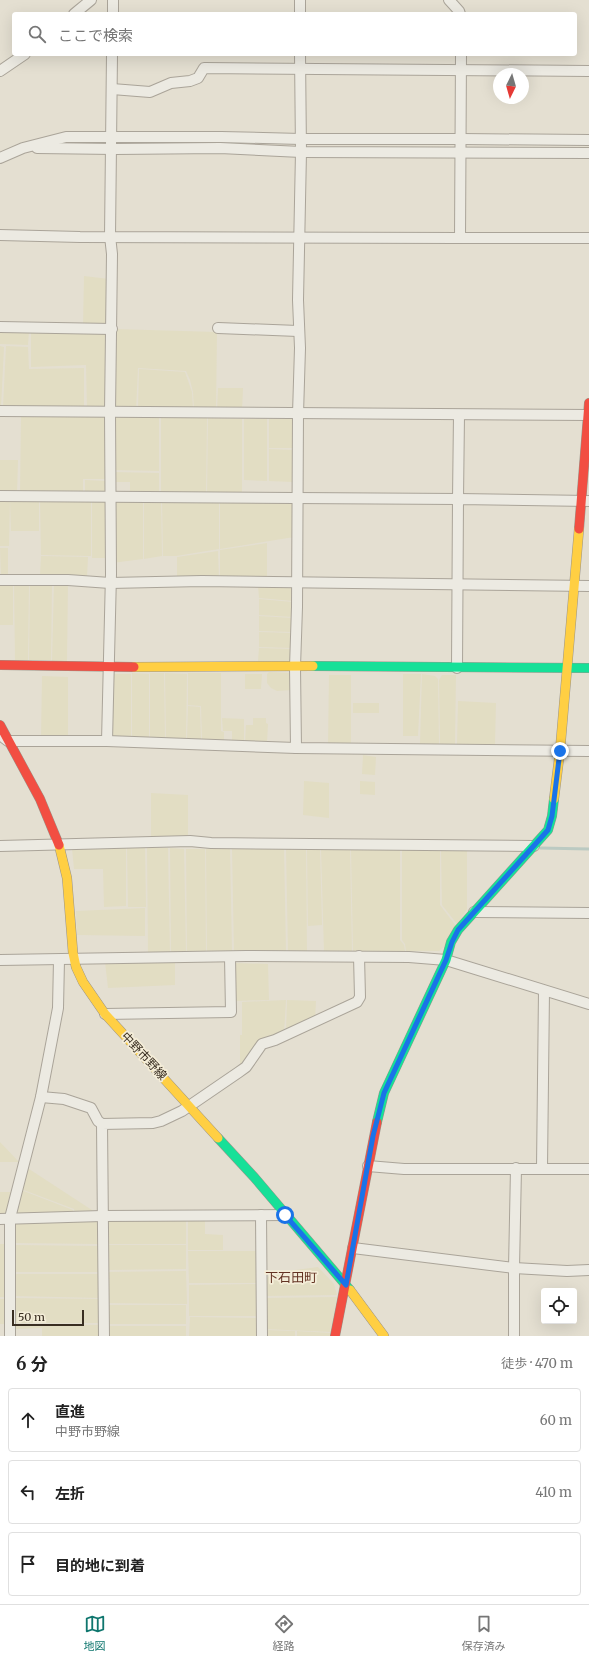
<!DOCTYPE html>
<html lang="ja">
<meta charset="utf-8">
<style>
:root{--surface:#fff;--page:#f2f2f2;--text:#222;--muted:#767676;--line:#e0e0e0;--accent:#0f766e}
body{margin:0;font-family:Merriweather,"Noto Sans JP",serif;background:var(--page);color:var(--text)}
.controls{position:absolute;right:12px;bottom:12px;display:grid;overflow:hidden;border-radius:4px;box-shadow:0 4px 16px #0002}
.controls button{width:36px;height:36px;display:grid;place-items:center;padding:0;border:0;border-bottom:1px solid var(--line);background:var(--surface);color:var(--text);font:20px sans-serif}
.compass{position:absolute;left:493px;top:68px;width:36px;height:36px;border-radius:50%;background:var(--surface);box-shadow:0 4px 16px #0002;rotate:185deg}
.scale{position:absolute;left:12px;bottom:10px;width:72px;box-sizing:border-box;padding-left:4px;border:2px solid #392e21;border-top:0;font-size:11px;line-height:14px;white-space:nowrap;color:#392e21;-webkit-text-stroke:3px #f4edd8;paint-order:stroke}
.stop{position:absolute;width:12px;height:12px;margin:-9px;border:3px solid #1a73e8;border-radius:50%;background:#fff}
.stop.end{background:#1a73e8;border-color:#fff;box-shadow:0 1px 4px #0008}
.list{margin:0;padding:0;list-style:none}
h2{display:flex;justify-content:space-between;align-items:center;height:52px;margin:0;padding:0 16px;font-size:17px}
h2 small{font-size:13px;font-weight:400;color:var(--muted)}
.list li{display:grid;grid-template-columns:26px 1fr auto;gap:12px;align-items:center;box-sizing:border-box;height:64px;margin:0 8px 8px;padding:0 8px;border:1px solid var(--line);border-radius:4px}
.list b{display:block;font-size:15px;white-space:nowrap}
.list p{margin:0;font-size:13px;white-space:nowrap;color:var(--muted)}
.list em{font-size:13px;font-style:normal;color:var(--muted)}
.icon{flex:none;width:22px;height:22px;fill:none;stroke:currentColor;stroke-width:2;stroke-linecap:round;stroke-linejoin:round}
.map{position:relative;flex:none;width:589px;height:1336px;overflow:hidden}
.search{position:absolute;background:var(--surface);box-shadow:0 4px 16px #0002;left:12px;right:12px;top:12px;height:44px;display:flex;align-items:center;gap:10px;box-sizing:border-box;padding:0 14px;border-radius:4px;color:var(--muted);font-size:15px}
.sheet{height:268px;background:var(--surface)}
nav{display:flex;justify-content:space-around;align-items:center;box-sizing:border-box;height:56px;border-top:1px solid var(--line);background:var(--surface);font-size:11px;color:var(--muted)}
nav a{display:grid;justify-items:center;gap:2px}
nav .on{color:var(--accent)}
.map>svg:first-child{display:block}
</style>
<div class="map">
<svg width="589" height="1336" viewBox="0 0 589 1336">
<rect width="100%" height="100%" fill="#e4dfd1"/>
<g fill="#e2ddc3">
<polygon points="84,276 109,279 109,327 83,326"/>
<polygon points="114,329 217,332 216,410 194,410 193,392 190,380 186,371 138,368 136,410 112,409"/>
<polygon points="0,331 29,331 28,345 0,344"/>
<polygon points="31,331 109,332 107,409 87,408 86,365 31,367"/>
<polygon points="0,346 4,347 1,407 0,407"/>
<polygon points="6,346 28,347 29,369 84,368 84,409 3,407"/>
<polygon points="139,369 185,372 192,392 193,410 138,409"/>
<polygon points="218,388 243,388 242,411 217,410"/>
<polygon points="108,416 108,479 83,479 83,495 20,494 21,417"/>
<polygon points="112,417 159,417 159,471 113,470"/>
<polygon points="161,417 207,418 206,496 161,495"/>
<polygon points="208,418 242,419 242,496 207,496"/>
<polygon points="244,419 267,419 267,481 244,480"/>
<rect x="269" y="419" width="24" height="29"/>
<polygon points="269,449 293,450 293,482 269,481"/>
<polygon points="0,460 18,460 17,494 0,493"/>
<polygon points="112,472 159,473 159,494 130,494 130,482 112,482"/>
<polygon points="85,480 108,481 109,495 85,494"/>
<polygon points="112,498 143,500 143,559 112,563"/>
<polygon points="0,499 10,499 9,546 0,546"/>
<polygon points="144,499 161,500 162,556 144,559"/>
<polygon points="10,500 39,500 39,531 11,531"/>
<polygon points="40,500 91,500 91,556 41,555"/>
<polygon points="92,500 107,500 106,558 92,558"/>
<polygon points="162,500 219,501 219,549 176,556 163,556"/>
<polygon points="220,501 294,502 294,537 220,549"/>
<polygon points="267,543 267,580 220,580 220,550"/>
<polygon points="0,548 8,548 8,577 1,577"/>
<polygon points="218,551 219,579 177,579 177,557"/>
<polygon points="41,556 88,557 87,577 40,576"/>
<rect x="0" y="582" width="13" height="43"/>
<polygon points="14,583 29,583 28,660 15,660"/>
<polygon points="30,583 52,583 51,660 29,660"/>
<polygon points="54,583 68,583 67,661 52,661"/>
<polygon points="258,585 293,586 293,601 259,598"/>
<polygon points="259,599 293,602 293,617 259,615"/>
<polygon points="259,616 293,618 293,632 259,631"/>
<polygon points="259,632 293,633 293,648 259,647"/>
<polygon points="259,648 292,649 291,662 258,661"/>
<polygon points="269,672 291,673 292,690 277,691 271,688 267,683 267,674"/>
<polygon points="132,673 149,674 149,739 132,738"/>
<polygon points="150,673 164,673 165,739 150,739"/>
<polygon points="165,673 187,674 186,739 166,739"/>
<polygon points="188,673 221,673 221,731 224,732 224,740 202,740 201,706 188,705"/>
<polygon points="112,674 131,674 131,739 111,739"/>
<polygon points="245,674 262,674 261,689 245,689"/>
<polygon points="403,674 421,674 418,736 403,736"/>
<polygon points="422,674 435,676 438,679 439,744 420,744"/>
<polygon points="329,675 351,675 351,744 328,744"/>
<polygon points="442,675 456,675 455,744 440,744 439,680"/>
<polygon points="42,676 68,677 68,737 41,737"/>
<polygon points="458,701 496,703 495,744 457,744"/>
<rect x="353" y="703" width="26" height="10"/>
<polygon points="188,706 200,707 201,740 187,739"/>
<polygon points="222,718 244,719 244,742 232,741 232,731 223,731"/>
<polygon points="253,718 266,718 266,723 268,724 267,743 245,742 246,725 253,725"/>
<polygon points="363,755 376,757 375,775 362,774"/>
<polygon points="304,781 329,783 329,818 303,815"/>
<polygon points="360,781 375,782 375,795 360,794"/>
<polygon points="151,793 188,795 188,836 151,836"/>
<polygon points="126,847 126,906 104,907 103,869 74,869 72,849"/>
<polygon points="127,848 145,848 146,907 128,907"/>
<polygon points="147,848 168,848 170,953 148,954"/>
<polygon points="170,848 184,849 186,953 171,953"/>
<polygon points="186,849 205,849 206,953 187,953"/>
<polygon points="206,849 230,849 232,952 207,953"/>
<polygon points="232,849 284,849 286,952 234,952"/>
<polygon points="286,849 306,850 307,952 288,952"/>
<polygon points="307,849 320,849 322,925 308,926"/>
<polygon points="321,849 350,849 352,952 324,952"/>
<polygon points="351,849 400,849 400,940 404,945 405,951 353,951"/>
<polygon points="402,849 440,850 440,905 456,926 444,947 439,951 406,951 405,944 402,940"/>
<polygon points="441,850 467,851 467,909 457,924 442,905"/>
<polygon points="145,908 145,936 77,935 76,911"/>
<polygon points="105,962 175,962 175,985 108,988"/>
<polygon points="234,963 268,964 269,1000 234,1001"/>
<polygon points="286,1000 284,1033 240,1068 240,1035 242,1035 242,1002"/>
<polygon points="287,1000 316,1001 315,1020 286,1033"/>
<polygon points="0,1142 19,1162 0,1162"/>
<polygon points="26,1167 98,1214 75,1214 74,1209 21,1189"/>
<polygon points="21,1190 73,1210 73,1215 14,1216"/>
<polygon points="0,1192 13,1192 5,1215 0,1215"/>
<polygon points="205,1218 205,1234 223,1235 223,1250 188,1250 188,1219"/>
<polygon points="105,1219 186,1219 186,1244 106,1244"/>
<polygon points="99,1221 99,1244 14,1243 14,1223"/>
<rect x="0" y="1244" width="6" height="53"/>
<polygon points="14,1245 100,1246 100,1272 14,1272"/>
<polygon points="105,1245 186,1245 186,1269 106,1270"/>
<polygon points="188,1251 259,1251 259,1283 189,1283"/>
<polygon points="318,1267 334,1284 337,1295 265,1296 266,1279 272,1273"/>
<polygon points="186,1271 187,1304 107,1303 106,1272"/>
<polygon points="15,1274 100,1274 101,1298 14,1296"/>
<polygon points="259,1284 259,1316 189,1316 189,1285"/>
<polygon points="337,1297 331,1332 264,1329 265,1298"/>
<polygon points="14,1298 101,1299 101,1323 14,1323"/>
<rect x="0" y="1299" width="6" height="25"/>
<rect x="106" y="1305" width="80" height="19"/>
<polygon points="190,1317 260,1318 259,1336 189,1336"/>
<polygon points="15,1324 101,1325 101,1336 42,1336 42,1328 16,1329"/>
<rect x="107" y="1326" width="79" height="10"/>
<polygon points="265,1330 295,1331 295,1336 265,1336"/>
<polygon points="297,1331 331,1333 330,1336 297,1336"/>
</g>
<g fill="none" stroke-linecap="round" stroke-linejoin="round">
<polyline stroke="#bbcac2" stroke-width="3" points="540,848 589,849"/>
<defs>
<g id="street">
<polyline points="449,0 459,11 460,14"/>
<polyline points="74,14 91,0"/>
<polyline points="113,14 113,0"/>
<polyline points="300,14 300,0"/>
<polyline points="461,54 460,238 589,238"/>
<polyline points="0,71 25,54"/>
<polyline points="112,89 150,92 171,83 190,81 198,78 204,68 589,71"/>
<polyline points="37,148 115,149 220,148 301,152 589,153"/>
<polyline points="0,158 23,148 66,137 221,137 301,139 461,139 589,140"/>
<polyline points="0,235 80,237 460,238"/>
<polyline points="0,327 112,329"/>
<polyline points="218,328 298,331"/>
<polyline points="0,411 589,415"/>
<polyline points="0,496 458,499 459,415"/>
<polyline points="0,580 68,580 110,583 202,581 589,586"/>
<polyline points="457,668 458,499 589,501"/>
<polyline points="4,738 8,741 107,741 296,748 589,751"/>
<polyline points="107,741 111,574 110,412 112,254 110,236 112,54"/>
<polyline points="296,748 295,667 297,607 298,414 300,348 298,300 301,152 300,54"/>
<polyline points="0,846 190,841 211,843 534,846"/>
<polyline points="474,912 589,913"/>
<polyline points="0,960 246,956 409,957 446,960 589,1004"/>
<polyline points="105,1014 231,1012 230,957"/>
<polyline points="41,1097 64,1099 91,1108 98,1121 102,1124"/>
<polyline points="368,1166 404,1169 589,1169"/>
<polyline points="542,1168 544,991"/>
<polyline points="261,1215 262,1336"/>
<polyline points="0,1219 102,1216 285,1215"/>
<polyline points="353,1248 514,1268 567,1271 589,1270"/>
<polyline points="10,1336 10,1218 41,1097 58,1008 59,960"/>
<polyline points="104,1336 102,1124 153,1123 161,1121 182,1111 239,1072 246,1067 262,1044 275,1040 357,1002 360,997 359,956"/>
<polyline points="514,1336 514,1268 516,1168"/>
</g>
<g id="fast">
<polyline points="313,666 589,668"/>
<polyline points="377,1122 384,1093 446,960 451,942 458,930 548,830 552,816 554,799"/>
<polyline points="218,1138 254,1177 350,1290"/>
</g>
<g id="slow">
<polyline points="134,667 313,666"/>
<polyline points="554,799 560,751 579,529"/>
<polyline points="59,845 67,878 73,953 76,967 83,982 105,1014 218,1138"/>
<polyline points="350,1290 384,1336"/>
</g>
<g id="jam">
<polyline points="579,529 589,403"/>
<polyline points="0,665 134,667"/>
<polyline points="0,725 40,799 59,845"/>
<polyline points="335,1336 377,1122"/>
</g>
</defs>
<use href="#street" stroke="#aaa499" stroke-width="12"/>
<use href="#fast" stroke="#9a948a" stroke-width="10"/>
<use href="#slow" stroke="#9a948a" stroke-width="10"/>
<use href="#jam" stroke="#9a948a" stroke-width="10"/>
<use href="#street" stroke="#eceae2" stroke-width="10"/>
<use href="#fast" stroke="#16e098" stroke-width="9"/>
<use href="#slow" stroke="#ffcf43" stroke-width="9"/>
<use href="#jam" stroke="#f24e42" stroke-width="9"/>
</g>
<g fill="none" stroke-linecap="round" stroke-linejoin="round">
<polyline stroke="#1a73e8" stroke-width="5" points="285,1215 346,1285 373,1136 384,1093 446,960 452,942 458,930 548,830 552,816 560,751"/>
</g>
<g text-anchor="middle" stroke-width="3.5" stroke-linejoin="round" paint-order="stroke">
<g font-size="12" fill="#392e21" stroke="#f4edd8">
<text transform="translate(144 1056) rotate(47)" y="4">中野市野線</text>
</g>
<g font-size="13" fill="#633323" stroke="#f4edd8">
<text x="291" y="1282">下石田町</text>
</g>
</g>
</svg>
<div class="controls">
<button><svg class="icon" aria-label="locate" viewBox="0 0 24 24"><circle cx="12" cy="12" r="6"/><path d="M12 2v4M12 18v4M2 12h4M18 12h4"/></svg></button>
</div>
<svg class="compass" viewBox="-18 -18 36 36"><path d="M0-13l5 13h-10z" fill="#e53935"/><path d="M0 13l5-13h-10z" fill="#767676"/></svg>
<div class="scale">50 m</div>
<div class="stop" style="left:285px;top:1215px"></div>
<div class="stop end" style="left:560px;top:751px"></div>
<div class="search"><svg class="icon" aria-label="search" viewBox="0 0 24 24"><circle cx="10" cy="10" r="6"/><path d="M15 15l6 6"/></svg>ここで検索</div>
</div>
<section class="sheet">
<h2>6 分<small>徒歩 · 470 m</small></h2>
<ul class="list">
<li><svg class="icon" aria-label="ahead" viewBox="0 0 24 24"><path d="M12 20V5M6 11l6-6 6 6"/></svg><div><b>直進</b><p>中野市野線</p></div><em>60 m</em></li>
<li><svg class="icon" aria-label="left" viewBox="0 0 24 24"><path d="M17 20v-9H6M10 6l-5 5 5 5"/></svg><div><b>左折</b></div><em>410 m</em></li>
<li><svg class="icon" aria-label="arrive" viewBox="0 0 24 24"><path d="M6 21V4h12l-3 4 3 4H6"/></svg><div><b>目的地に到着</b></div></li>
</ul>
</section>
<nav>
<a class="on"><svg class="icon" aria-label="map" viewBox="0 0 24 24"><path d="M3 6l6-2 6 2 6-2v14l-6 2-6-2-6 2zM9 4v14M15 6v14"/></svg>地図</a>
<a><svg class="icon" aria-label="directions" viewBox="0 0 24 24"><path d="M12 3l9 9-9 9-9-9zM9 14v-3h6M13 9l2 2-2 2"/></svg>経路</a>
<a><svg class="icon" aria-label="saved" viewBox="0 0 24 24"><path d="M7 4h10v16l-5-4-5 4z"/></svg>保存済み</a>
</nav>
